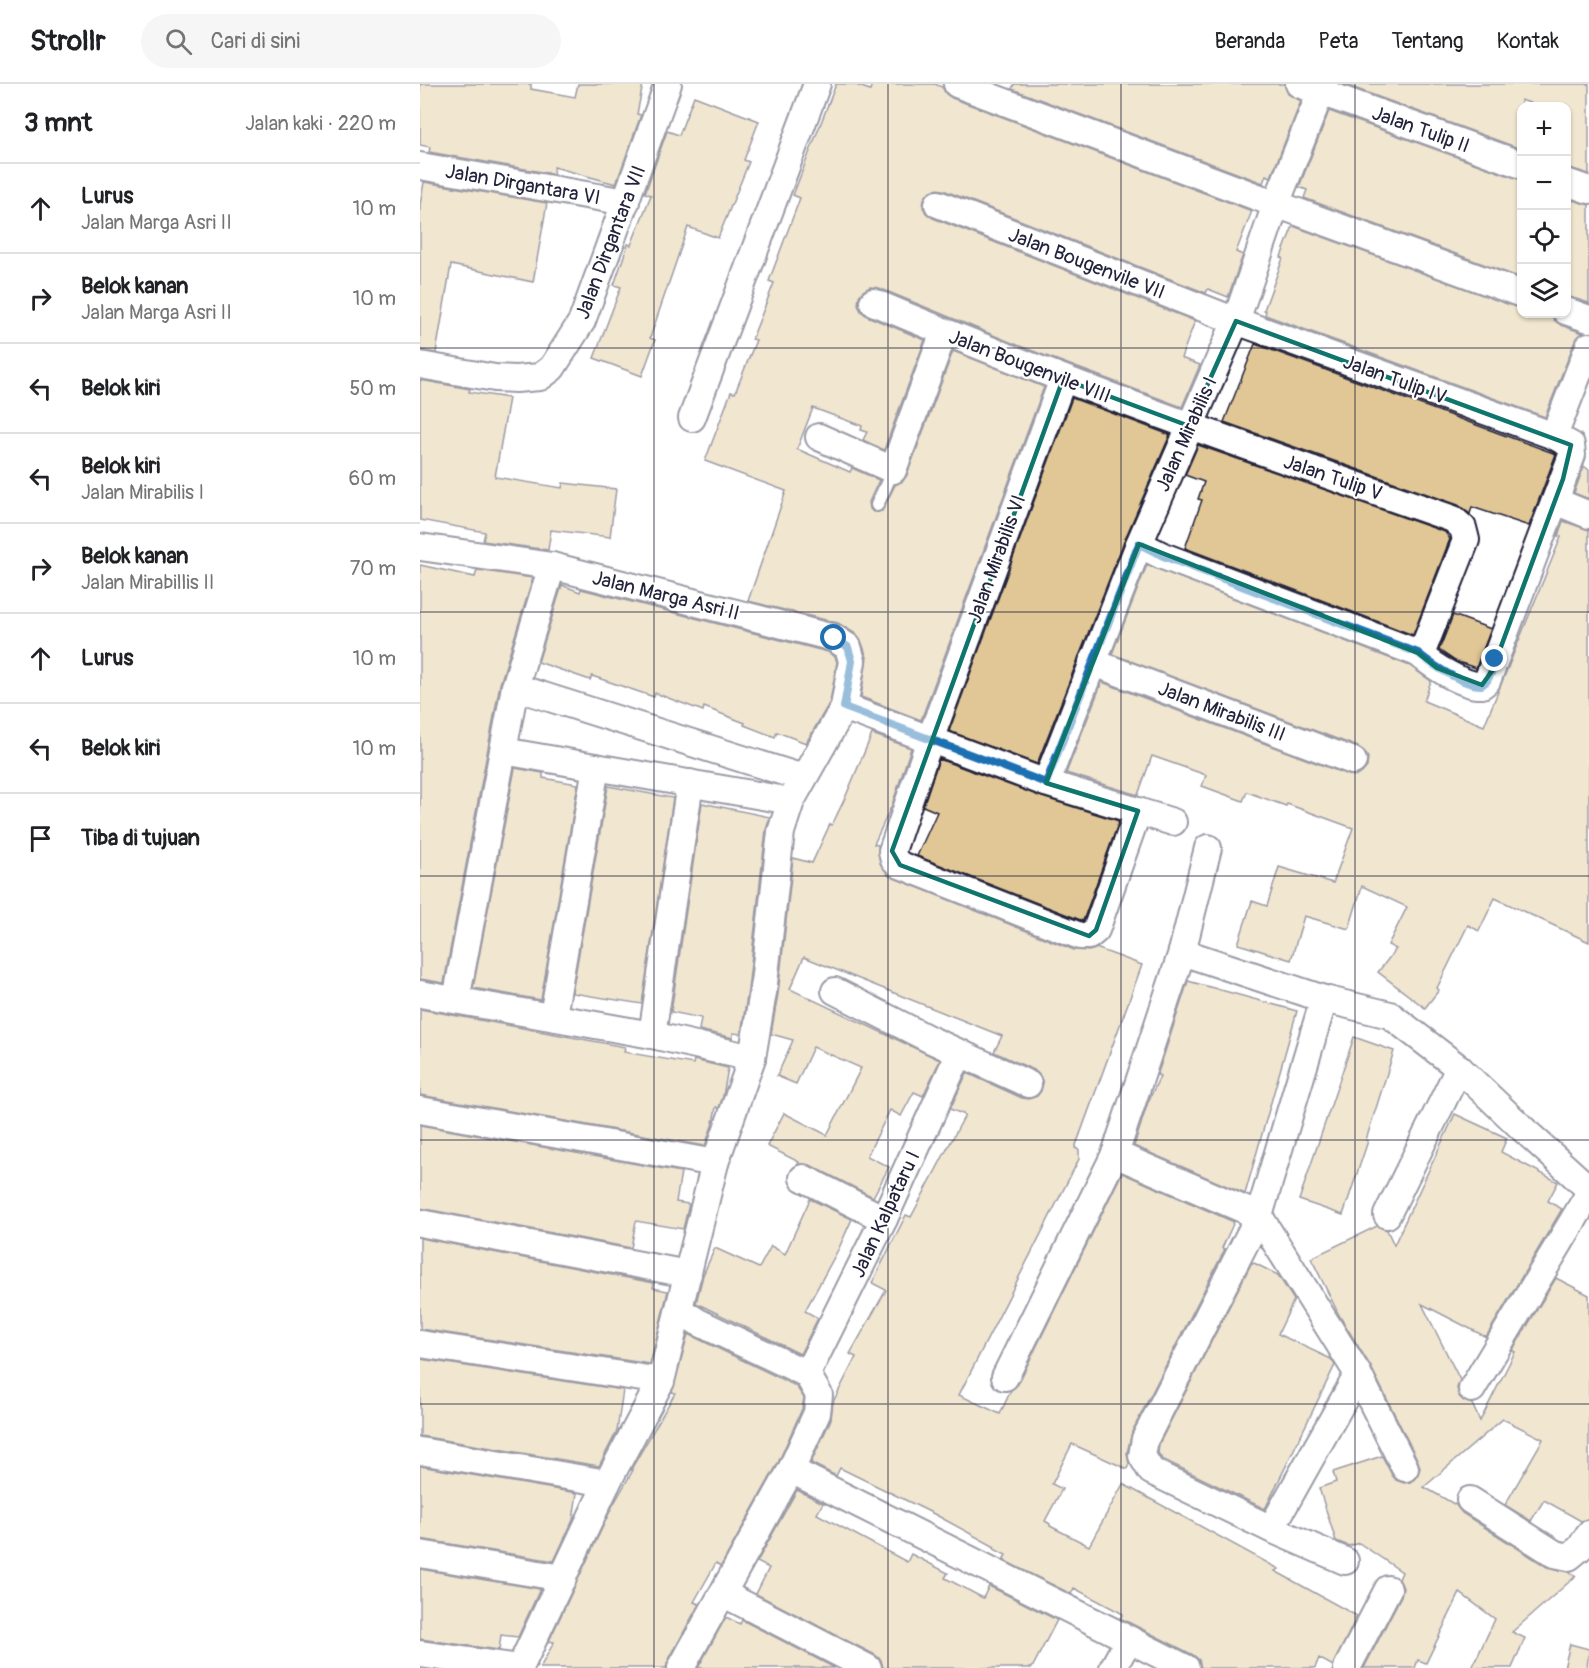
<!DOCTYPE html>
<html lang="id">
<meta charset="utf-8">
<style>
:root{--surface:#fff;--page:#f6f6f6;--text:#202124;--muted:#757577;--line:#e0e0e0}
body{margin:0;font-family:Pangolin,sans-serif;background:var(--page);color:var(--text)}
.controls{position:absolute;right:18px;top:18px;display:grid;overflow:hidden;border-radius:12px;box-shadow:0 2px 4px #0004}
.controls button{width:54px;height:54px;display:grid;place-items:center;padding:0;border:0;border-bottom:2px solid var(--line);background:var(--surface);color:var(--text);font:30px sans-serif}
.stop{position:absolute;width:18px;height:18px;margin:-14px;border:4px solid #1f6fb2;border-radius:50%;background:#fff}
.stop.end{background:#1f6fb2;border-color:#fff;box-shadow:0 2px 6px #0008}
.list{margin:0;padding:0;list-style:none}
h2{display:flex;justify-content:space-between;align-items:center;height:78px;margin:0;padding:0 24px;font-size:26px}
h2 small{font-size:20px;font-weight:400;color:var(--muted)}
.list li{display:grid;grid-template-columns:39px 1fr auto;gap:18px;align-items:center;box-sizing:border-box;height:90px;padding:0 24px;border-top:2px solid var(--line)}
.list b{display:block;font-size:22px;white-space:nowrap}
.list p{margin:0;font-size:20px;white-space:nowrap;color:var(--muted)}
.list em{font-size:20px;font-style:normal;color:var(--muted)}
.icon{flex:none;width:33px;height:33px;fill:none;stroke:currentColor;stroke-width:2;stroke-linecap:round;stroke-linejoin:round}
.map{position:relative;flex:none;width:1169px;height:1584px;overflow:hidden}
header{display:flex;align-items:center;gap:36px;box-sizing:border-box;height:84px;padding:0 30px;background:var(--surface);border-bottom:2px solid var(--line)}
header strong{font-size:28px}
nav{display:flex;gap:33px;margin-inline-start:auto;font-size:21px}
.search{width:420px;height:54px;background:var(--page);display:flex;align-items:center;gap:15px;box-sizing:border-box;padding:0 21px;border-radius:33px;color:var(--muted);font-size:22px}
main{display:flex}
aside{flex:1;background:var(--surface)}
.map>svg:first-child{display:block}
</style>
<header>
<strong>Strollr</strong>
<div class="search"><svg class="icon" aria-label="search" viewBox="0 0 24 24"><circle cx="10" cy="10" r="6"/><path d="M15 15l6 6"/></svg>Cari di sini</div>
<nav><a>Beranda</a><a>Peta</a><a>Tentang</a><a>Kontak</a></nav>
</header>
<main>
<aside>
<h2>3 mnt<small>Jalan kaki · 220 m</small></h2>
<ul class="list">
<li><svg class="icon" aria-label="ahead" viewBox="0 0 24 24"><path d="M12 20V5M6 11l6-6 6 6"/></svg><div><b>Lurus</b><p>Jalan Marga Asri II</p></div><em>10 m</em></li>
<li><svg class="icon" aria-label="right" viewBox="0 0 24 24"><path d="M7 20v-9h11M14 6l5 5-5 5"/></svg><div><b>Belok kanan</b><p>Jalan Marga Asri II</p></div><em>10 m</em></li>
<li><svg class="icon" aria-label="left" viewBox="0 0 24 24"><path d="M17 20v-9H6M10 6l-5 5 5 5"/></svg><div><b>Belok kiri</b></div><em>50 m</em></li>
<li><svg class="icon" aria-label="left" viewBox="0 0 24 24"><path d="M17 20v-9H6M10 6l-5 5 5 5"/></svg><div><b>Belok kiri</b><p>Jalan Mirabilis I</p></div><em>60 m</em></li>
<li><svg class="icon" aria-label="right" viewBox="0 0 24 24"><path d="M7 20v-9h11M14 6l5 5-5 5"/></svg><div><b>Belok kanan</b><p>Jalan Mirabillis II</p></div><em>70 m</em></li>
<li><svg class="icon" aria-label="ahead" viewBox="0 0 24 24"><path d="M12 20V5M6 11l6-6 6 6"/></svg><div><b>Lurus</b></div><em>10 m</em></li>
<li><svg class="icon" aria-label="left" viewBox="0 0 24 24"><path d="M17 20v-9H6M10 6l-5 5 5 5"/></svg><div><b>Belok kiri</b></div><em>10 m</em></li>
<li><svg class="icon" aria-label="arrive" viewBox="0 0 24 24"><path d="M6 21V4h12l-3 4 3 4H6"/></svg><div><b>Tiba di tujuan</b></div></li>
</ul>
</aside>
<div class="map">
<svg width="1169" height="1584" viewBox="0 0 1169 1584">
<rect width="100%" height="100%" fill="#fff"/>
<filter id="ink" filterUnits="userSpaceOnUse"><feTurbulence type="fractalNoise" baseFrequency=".0167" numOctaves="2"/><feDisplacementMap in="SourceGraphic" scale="12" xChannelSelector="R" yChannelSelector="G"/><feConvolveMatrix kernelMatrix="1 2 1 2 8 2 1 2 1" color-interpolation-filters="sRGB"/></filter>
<g filter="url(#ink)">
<g fill="#e1c796" stroke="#22223b" stroke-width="1.5">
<polygon points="0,0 111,0 111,5 155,13 158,0 223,0 217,30 221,31 196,100 134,83 133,90 9,68 10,63 0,61"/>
<polygon points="416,0 433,0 450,6 452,0 515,0 522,3 526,10 532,14 832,127 816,168 823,171 808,213 788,205 786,209 523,106 516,105 509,108 504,115 503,123 506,129 513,134 775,237 761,274 780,281 762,323 602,263 459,204 450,203 443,207 439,212 438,221 441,227 447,232 505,256 464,366 443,356 447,348 441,346 442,342 393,324 377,365 430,388 432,384 459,396 449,418 450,425 453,428 462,427 475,401 483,397 487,391 533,267 624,303 501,636 441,613 447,573 442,559 436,550 418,539 328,517 366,407 285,377 311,308 315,309 336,256 332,255 354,199 349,197 380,114 373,111"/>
<polygon points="594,0 864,0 868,10 881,17 851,93 846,91 843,99 592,5"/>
<polygon points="923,0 1169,0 1169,90 1146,83 1146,20 1146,22 1119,22 1101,16 1101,65"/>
<polygon points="274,12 339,37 324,76 329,78 298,154 268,143 230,254 235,256 222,292 174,274 201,203 194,201 208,160 211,161 231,111 225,109 247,47 259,51"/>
<polygon points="909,27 1101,96 1101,194 884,114 887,106 879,103"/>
<polygon points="4,98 127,119 113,198 31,181 16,269 0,266 0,121"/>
<polygon points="1146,114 1169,121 1169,219 1146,212"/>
<polygon points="873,142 1101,225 1101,230 1131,230 1134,236 1141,241 1163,249 1155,257 1125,333 845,231 846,227 844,226 863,174 861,173"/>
<polygon points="835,260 1136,370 1109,442 1052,423 1050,430 1038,421 804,338"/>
<polygon points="0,296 50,305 49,308 89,314 75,393 142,404 143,399 196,405 190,453 131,446 128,466 63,457 65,448 0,436"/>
<polygon points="652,314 750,351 705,455 617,680 529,647"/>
<polygon points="778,361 1025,448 1030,455 993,551 765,464 782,416 778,415 784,398 765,391"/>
<polygon points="1164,382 1169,386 1169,415 1154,409"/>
<polygon points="1143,437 1169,446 1169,858 1075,814 1059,847 1048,841 1017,904 1019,906 1005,924 958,888 976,865 968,861 987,823 942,802 929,845 884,832 871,876 818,860 832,817 847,822 859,783 913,799 933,744 867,720 866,722 827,708 823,717 782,702 786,691 732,672 718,711 646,689 682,598 928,691 936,692 942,689 947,683 948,674 944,667 938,663 692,570 727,481 990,582 1011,597 1004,617 1064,642 1141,453 1138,452"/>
<polygon points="0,481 55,493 57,486 113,494 80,600 24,899 0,895"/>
<polygon points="142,501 160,508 161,505 408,568 415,573 417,578 410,618 386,659 357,648 355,653 324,641 325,639 284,623 283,627 235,609 234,613 172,592 170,596 118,578"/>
<polygon points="1033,531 1071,545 1056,584 1035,577 1019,566"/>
<polygon points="452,650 491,664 472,721 454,760 458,761 460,779 469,792 654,866 669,867 676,864 722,881 655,1064 659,1066 659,1075 539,1311 580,1330 591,1306 598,1300 702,1089 814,1138 802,1164 805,1165 712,1348 707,1369 709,1380 707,1385 652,1360 632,1400 642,1405 625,1437 630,1440 630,1442 669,1462 703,1400 859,1485 855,1487 937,1532 913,1582 899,1574 895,1584 781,1584 779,1576 773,1571 700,1534 703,1530 654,1504 651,1510 583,1476 586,1471 574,1465 575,1463 516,1431 420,1384 416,1392 391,1379 411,1335 413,1318 436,1273 430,1270 466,1206 452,1199 486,1131 491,1133 545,1031 530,1025 547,989 602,1014 609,1015 617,1012 621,1007 623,999 620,992 614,986 574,968 582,952 384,873 370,905 520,976 503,1012 494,1008 481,1032 470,1026 447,1072 469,1083 453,1113 390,1081 378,1080 379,1078 347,1062 364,1029 407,1051 441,984 393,963 376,1000 357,992 373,956 351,950 358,910 373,774 392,779 410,740 412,741 425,714"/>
<polygon points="519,675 622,713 699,737 663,837 497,772 517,728 503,722"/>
<polygon points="95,684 123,689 123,694 158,700 121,916 53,904"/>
<polygon points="188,702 253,714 222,920 152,909"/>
<polygon points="282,719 350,733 346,746 328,906 321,950 313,949 313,954 279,946 281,934 251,928"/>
<polygon points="768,897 877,927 825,1110 714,1062 728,1018 740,992 737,991 740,983"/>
<polygon points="0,925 205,963 204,968 273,980 274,976 308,984 303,1012 299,1024 296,1023 293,1039 285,1062 0,1011"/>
<polygon points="934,953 974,967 946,1056 948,1057 923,1131 879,1116"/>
<polygon points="1035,1030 1087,1054 1081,1068 1138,1098 1128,1117 1142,1125 1066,1253 1002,1220 1040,1296 1037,1304 1039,1312 1044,1317 1052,1320 1060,1337 1095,1268 1092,1267 1136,1194 1169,1211 1169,1435 1161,1437 1124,1416 1111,1437 1085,1421 1123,1355 1083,1335 1004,1403 1036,1421 1042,1429 1127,1483 1149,1488 1156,1492 1092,1548 1105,1554 1092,1584 1052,1584 1075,1535 1040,1509 1006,1579 998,1576 995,1584 944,1584 981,1512 983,1504 979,1495 982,1488 939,1459 929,1462 916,1457 899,1404 916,1398 913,1388 962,1372 972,1391 976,1396 984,1399 991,1398 997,1393 1000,1384 998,1377 951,1283 919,1231 891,1174 957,1142 967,1146 974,1161"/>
<polygon points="0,1041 261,1088 256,1118 269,1120 263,1145 216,1137 211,1164 0,1124"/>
<polygon points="390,1115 432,1135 419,1164 385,1227 398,1234 380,1270 276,1219 283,1191 295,1164 339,1184 351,1162 365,1170"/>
<polygon points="0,1154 234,1199 233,1204 248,1207 230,1280 0,1245"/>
<polygon points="832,1178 858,1191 874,1216 858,1250 911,1275 915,1281 845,1425 742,1375 738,1369 739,1360"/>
<polygon points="268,1250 376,1302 384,1314 382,1325 358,1379 301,1482 296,1479 274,1518 279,1520 248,1577 246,1584 120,1584 134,1558 129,1557 192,1423 213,1386 211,1386 214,1380 255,1309 252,1308"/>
<polygon points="0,1275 203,1306 197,1347 179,1382 0,1352"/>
<polygon points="0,1382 157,1409 153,1436 134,1477 0,1455"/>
<polygon points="377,1406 403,1419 397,1430 487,1478 491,1470 528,1489 525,1494 563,1514 569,1502 637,1536 612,1584 463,1584 461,1576 455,1571 336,1510 349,1484 337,1478"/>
<polygon points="0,1485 120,1505 98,1553 81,1551 79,1566 0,1555"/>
<polygon points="306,1533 320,1540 322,1536 415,1584 278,1584"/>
<polygon points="1150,1560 1169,1565 1167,1584 1144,1584"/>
</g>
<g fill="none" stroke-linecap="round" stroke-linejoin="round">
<defs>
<polyline id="lane" points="457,421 473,386"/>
<g id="street">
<polyline points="537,0 856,120 1102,210"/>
<polyline points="879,0 1102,81"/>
<polyline points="0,82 206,118"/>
<polyline points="1146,98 1169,106"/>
<path d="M518,120L816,237L1134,352L1151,361L1152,371L1067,597L1062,601C1045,603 1011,581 998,569"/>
<path d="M453,218C644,299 838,367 1033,435L1043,444L1046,456L1002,568L998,569L743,472L719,460"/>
<polyline points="1146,227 1169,235"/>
<polyline points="0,281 75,294 96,295 120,293 132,284 162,237 248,0"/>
<polyline points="643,295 510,656 472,767 474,775 480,781 660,852 669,852 676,846 718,727"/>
<polyline points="272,334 397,0"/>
<polyline points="1134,352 1169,262"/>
<polyline points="399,353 473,386 524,248"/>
<polyline points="1135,417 1169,431"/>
<polyline points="0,463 132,482 414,554 428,563 432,577 424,623 371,717 361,748 343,908 332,974 295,1079 241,1297 187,1399 100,1584"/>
<polyline points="672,578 933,677"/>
<polyline points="95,603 383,694"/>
<polyline points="424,623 626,699 753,738"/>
<polyline points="83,667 371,717"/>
<polyline points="626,699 719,460 816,237 856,120 904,0"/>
<polyline points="762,868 904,915 970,931 1039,984 1103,1045 1169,1105"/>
<polyline points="415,907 509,955 608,1000"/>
<polyline points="0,910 232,951 332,974"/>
<polyline points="904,915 839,1132 725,1355 722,1372 731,1387 851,1445 925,1477"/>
<polyline points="36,916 95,603 132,482"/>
<polyline points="133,932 176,683"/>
<polyline points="232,951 270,699"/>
<polyline points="0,1026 295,1079"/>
<polyline points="695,1070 839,1132 938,1290 985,1384"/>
<polyline points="383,1094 464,1135"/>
<polyline points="967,1131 1039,984"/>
<polyline points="0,1139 268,1190"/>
<polyline points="259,1226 278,1238 387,1290 399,1311 397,1329 371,1386 261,1584"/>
<polyline points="0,1260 241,1297"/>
<polyline points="387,1290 464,1135 532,985 541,969"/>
<polyline points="585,1293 695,1070 762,868 788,764"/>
<polyline points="1052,1305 1169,1110"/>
<polyline points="0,1367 187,1399"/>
<polyline points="371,1386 766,1584"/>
<polyline points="1050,1416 1135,1470 1149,1473 1160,1464 1169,1450"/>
<polyline points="851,1445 938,1290"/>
<polyline points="0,1470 143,1494"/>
<polyline points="304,1510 448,1584"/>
<polyline points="0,1570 100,1584"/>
<polyline points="693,1584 709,1555"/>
<polyline points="927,1584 968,1505"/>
</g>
</defs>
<use href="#lane" stroke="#22223b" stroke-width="16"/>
<use href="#street" stroke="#22223b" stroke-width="30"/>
<use href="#lane" stroke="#fff" stroke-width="12"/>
<use href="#street" stroke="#fff" stroke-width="26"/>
</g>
</g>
<g fill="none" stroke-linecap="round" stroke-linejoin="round" filter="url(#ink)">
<path stroke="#1f6fb2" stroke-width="8" d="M414,554L428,563L432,577L424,623L626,699L719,460L743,472L998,569C1011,580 1045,603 1062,601L1067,597L1072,587L1075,575"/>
</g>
<path d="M0 0H1169V1584H0ZM816,237L1151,361L1143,395L1072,587L1062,601L1017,584L998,569L719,460L626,699L718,727L676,846L669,852L480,781L472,767L643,295L769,342Z" fill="#fff" fill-opacity=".55" fill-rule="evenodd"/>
<path fill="none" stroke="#0f766e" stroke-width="4.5" stroke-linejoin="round" d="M816,237L1151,361L1143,395L1072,587L1062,601L1017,584L998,569L719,460L626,699L718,727L676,846L669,852L480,781L472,767L643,295L769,342Z"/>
<path fill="none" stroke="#22223b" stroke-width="1.5" stroke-opacity="0.55" d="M234,0V1584M468,0V1584M701,0V1584M935,0V1584M0,264H1169M0,528H1169M0,792H1169M0,1056H1169M0,1320H1169"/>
<g text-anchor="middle" stroke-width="4.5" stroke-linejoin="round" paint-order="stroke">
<g font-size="20" fill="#22223b" stroke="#fff">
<text transform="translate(1001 45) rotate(20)" y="7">Jalan Tulip II</text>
<text transform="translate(103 100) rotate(10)" y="7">Jalan Dirgantara VI</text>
<text transform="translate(190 158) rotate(-69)" y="7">Jalan Dirgantara VII</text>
<text transform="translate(667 179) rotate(21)" y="7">Jalan Bougenvile VII</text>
<text transform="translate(610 282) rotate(21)" y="7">Jalan Bougenvile VIII</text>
<text transform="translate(975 295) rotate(20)" y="7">Jalan Tulip IV</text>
<text transform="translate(766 350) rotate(-66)" y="7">Jalan Mirabilis I</text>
<text transform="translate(913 393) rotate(19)" y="7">Jalan Tulip V</text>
<text transform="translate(576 475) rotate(-70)" y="7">Jalan Mirabilis VI</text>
<text transform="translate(246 511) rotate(14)" y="7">Jalan Marga Asri II</text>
<text transform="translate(802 627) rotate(21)" y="7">Jalan Mirabilis III</text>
<text transform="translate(465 1130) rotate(-65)" y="7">Jalan Kalpataru I</text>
</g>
</g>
</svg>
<div class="controls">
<button>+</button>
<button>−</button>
<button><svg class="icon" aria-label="locate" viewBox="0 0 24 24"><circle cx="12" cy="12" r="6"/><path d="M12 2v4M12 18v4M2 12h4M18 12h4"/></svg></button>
<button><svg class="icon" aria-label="layers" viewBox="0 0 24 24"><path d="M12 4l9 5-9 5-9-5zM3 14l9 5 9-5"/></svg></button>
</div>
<div class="stop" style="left:414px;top:554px"></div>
<div class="stop end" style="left:1075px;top:575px"></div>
</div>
</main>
